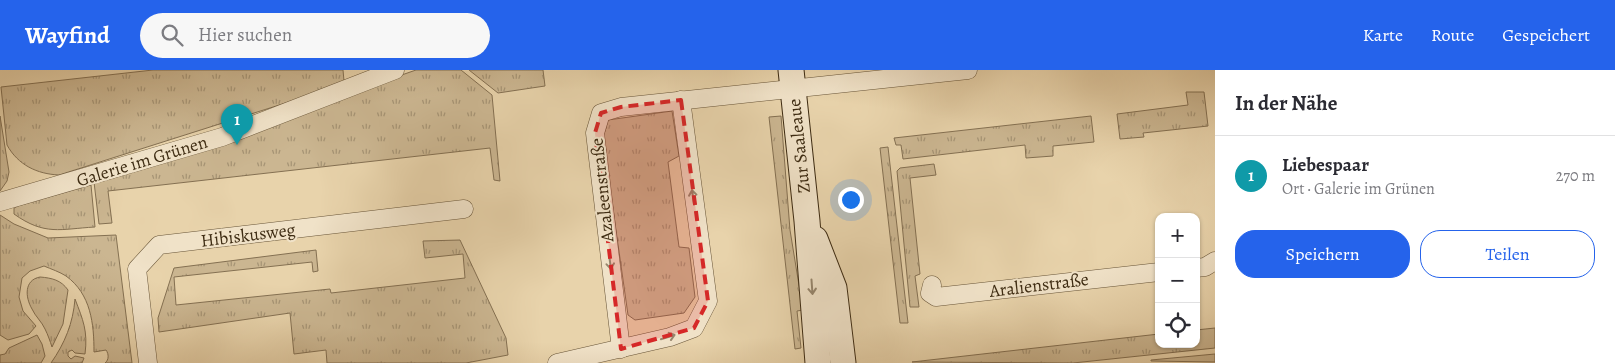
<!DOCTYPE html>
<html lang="de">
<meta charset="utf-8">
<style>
:root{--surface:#fff;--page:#f7f7f7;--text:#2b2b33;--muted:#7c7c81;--line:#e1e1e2;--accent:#2563eb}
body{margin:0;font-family:Alegreya,serif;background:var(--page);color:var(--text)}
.controls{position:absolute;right:15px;bottom:15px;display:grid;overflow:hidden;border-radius:10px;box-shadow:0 1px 4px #0004}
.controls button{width:45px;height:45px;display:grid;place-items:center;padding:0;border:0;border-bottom:1px solid var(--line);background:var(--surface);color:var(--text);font:25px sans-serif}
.you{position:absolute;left:850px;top:129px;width:18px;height:18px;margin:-12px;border:4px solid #fff;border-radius:50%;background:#1a73e8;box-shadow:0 0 0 8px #1a73e833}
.badge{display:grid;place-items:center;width:32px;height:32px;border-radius:50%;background:var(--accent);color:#fff;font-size:16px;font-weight:700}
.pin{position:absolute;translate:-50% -41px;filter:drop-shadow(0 1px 2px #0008)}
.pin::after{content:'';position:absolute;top:26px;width:18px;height:15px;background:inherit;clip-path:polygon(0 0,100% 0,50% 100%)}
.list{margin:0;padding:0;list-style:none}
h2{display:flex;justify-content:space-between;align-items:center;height:65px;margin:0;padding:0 20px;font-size:21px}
h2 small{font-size:16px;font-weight:400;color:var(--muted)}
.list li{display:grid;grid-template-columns:32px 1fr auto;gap:15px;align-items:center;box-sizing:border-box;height:80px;padding:0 20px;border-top:1px solid var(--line)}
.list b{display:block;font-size:19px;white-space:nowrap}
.list p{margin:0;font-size:16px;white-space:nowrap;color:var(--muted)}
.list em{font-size:16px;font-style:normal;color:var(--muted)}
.actions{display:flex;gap:10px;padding:15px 20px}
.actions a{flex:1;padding:11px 0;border:1px solid var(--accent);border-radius:20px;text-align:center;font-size:18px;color:var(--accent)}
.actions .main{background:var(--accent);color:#fff}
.icon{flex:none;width:28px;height:28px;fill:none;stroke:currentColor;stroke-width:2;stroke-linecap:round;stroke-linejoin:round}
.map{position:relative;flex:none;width:1215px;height:293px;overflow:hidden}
header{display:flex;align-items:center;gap:30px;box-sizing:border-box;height:70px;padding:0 25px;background:var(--accent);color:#fff}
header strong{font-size:24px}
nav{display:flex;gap:28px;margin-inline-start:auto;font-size:18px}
.search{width:350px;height:45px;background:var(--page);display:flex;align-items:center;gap:12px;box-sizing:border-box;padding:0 18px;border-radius:28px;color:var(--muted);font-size:19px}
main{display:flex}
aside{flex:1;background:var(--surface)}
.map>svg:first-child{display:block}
</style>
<header>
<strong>Wayfind</strong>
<div class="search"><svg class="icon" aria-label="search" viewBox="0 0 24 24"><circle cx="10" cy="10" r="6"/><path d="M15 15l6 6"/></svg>Hier suchen</div>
<nav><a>Karte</a><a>Route</a><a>Gespeichert</a></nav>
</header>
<main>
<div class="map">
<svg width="1215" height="293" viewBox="0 0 1215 293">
<defs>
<pattern id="grass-tufts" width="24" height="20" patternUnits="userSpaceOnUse" patternTransform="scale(1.25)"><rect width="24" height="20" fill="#cbb691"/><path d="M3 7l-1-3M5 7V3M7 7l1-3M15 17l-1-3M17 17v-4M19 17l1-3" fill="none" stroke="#a69475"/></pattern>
</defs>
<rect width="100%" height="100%" fill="#e8d3ab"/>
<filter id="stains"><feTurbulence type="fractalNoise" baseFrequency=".004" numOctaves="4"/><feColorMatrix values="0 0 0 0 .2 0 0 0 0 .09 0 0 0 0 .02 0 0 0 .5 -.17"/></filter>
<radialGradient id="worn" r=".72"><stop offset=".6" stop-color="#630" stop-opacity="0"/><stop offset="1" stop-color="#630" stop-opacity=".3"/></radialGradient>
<g fill="url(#grass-tufts)" stroke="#847052">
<path d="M153,0H343L344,11L336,17L59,105C37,104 18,95 7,75L1,17Z"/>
<polygon points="416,0 461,0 492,25 500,111 494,110 490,78 108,121 112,153 99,154 94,112"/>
<polygon points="469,0 543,0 545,16 498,23"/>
<polygon points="1186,22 1204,22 1208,56 1143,63 1144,67 1120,69 1117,44 1188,35"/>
<polygon points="672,41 679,86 668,92 679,177 689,178 695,227 684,243 635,250 628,245 603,68 608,50"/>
<polygon points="0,46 9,102 7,111 0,121"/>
<polygon points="781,46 790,160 803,240 797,241 801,278 795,279 769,47"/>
<polygon points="1091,46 1094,72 1053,76 1053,86 1026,88 1025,75 903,89 901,75 896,75 894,68"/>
<polygon points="888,77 908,253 900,253 880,78"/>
<polygon points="934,94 936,105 910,108 920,204 915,206 919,237 910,237 897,101 900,98"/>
<path d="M91,115L95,157C60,159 45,166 14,144V138L18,136Z"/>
<path d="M0,145L14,154L48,168L116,165L132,293H105C109,290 109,284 106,280L94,282C94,254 91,224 66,206C60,202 51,199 44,196L30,201L22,208L19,227L23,241L36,256L29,264L8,270L0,265Z"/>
<polygon points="460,170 506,268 508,285 466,293 327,293 326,280 294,284 290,243 159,262 158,248 174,198 316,180 318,201 313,202 312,192 174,207 176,235 330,219 331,223 465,208 463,184 425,188 423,171"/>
<path d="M40,207C52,208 61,210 68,220L63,254L52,277C50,271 48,265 45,259C42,252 35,246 32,239C25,227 24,210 40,207Z"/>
<path d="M75,229C83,250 88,261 85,284L75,283L72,280L68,282V286L71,289L75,286L84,288L82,293H51C65,273 73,253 75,229Z"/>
<polygon points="1215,258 1215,278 1073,293 912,292 1159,264 1159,274 1196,274 1196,260"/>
<polygon points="37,265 42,274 45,286 41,293 0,293 0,285 5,284 9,278"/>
<polygon points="1215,284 1215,292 1151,291 1151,290"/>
</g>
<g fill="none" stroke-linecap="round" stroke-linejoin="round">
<defs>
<g id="street">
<polyline points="0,132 222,67 395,0"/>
<polyline points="1196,198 1205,197 1215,191"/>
<polyline points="932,215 930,223 936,227 1159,202"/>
<polyline points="621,279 595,63 601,43 621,37 968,0"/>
<polyline points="148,293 137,199 159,175 464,139"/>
<polyline points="557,293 670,267 694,258 708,231 681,30"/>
</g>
<g id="secondary">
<polyline points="791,0 807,151 818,293"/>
<polyline points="815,169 834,218 843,293"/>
</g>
</defs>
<use href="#street" stroke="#685538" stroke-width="19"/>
<use href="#secondary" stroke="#3d2b12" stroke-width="27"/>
<use href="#street" stroke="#f0e2c8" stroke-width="18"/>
<use href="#secondary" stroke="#f0e2c8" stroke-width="25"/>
</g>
<defs><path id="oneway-shaft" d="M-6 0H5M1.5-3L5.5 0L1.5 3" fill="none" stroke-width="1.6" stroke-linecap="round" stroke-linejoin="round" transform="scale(1.25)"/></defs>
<g stroke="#96866d">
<use href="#oneway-shaft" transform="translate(693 127) rotate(-98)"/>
<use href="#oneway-shaft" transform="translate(610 192) rotate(83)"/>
<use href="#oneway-shaft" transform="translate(812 217) rotate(86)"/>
<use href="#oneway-shaft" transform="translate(668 267) rotate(-17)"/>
</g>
<path fill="#d62828" fill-opacity="0.2" stroke="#d62828" stroke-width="4" stroke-dasharray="10 6" stroke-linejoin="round" d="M681,30L708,231L694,258L621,279L595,63L601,43L621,37Z"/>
<g text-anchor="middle" stroke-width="4" stroke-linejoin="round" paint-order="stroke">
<g font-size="18" fill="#3d2b12" stroke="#f0e2c8">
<text transform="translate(799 76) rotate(-96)" y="6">Zur Saaleaue</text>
<text transform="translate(142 91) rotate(-17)" y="6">Galerie im Grünen</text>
<text transform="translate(602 120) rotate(-96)" y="6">Azaleenstraße</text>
<text transform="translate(248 165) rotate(-7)" y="6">Hibiskusweg</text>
<text transform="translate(1039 215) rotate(-7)" y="6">Aralienstraße</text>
</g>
</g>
<rect width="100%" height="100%" filter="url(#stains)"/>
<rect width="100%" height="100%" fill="url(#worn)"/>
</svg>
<div class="controls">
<button>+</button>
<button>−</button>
<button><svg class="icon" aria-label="locate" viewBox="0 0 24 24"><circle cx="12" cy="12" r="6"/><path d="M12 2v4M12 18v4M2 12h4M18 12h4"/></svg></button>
</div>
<div class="you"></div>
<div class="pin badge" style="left:237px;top:75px;background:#0f9aa8">1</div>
</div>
<aside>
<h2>In der Nähe<small></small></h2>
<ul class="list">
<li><span class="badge" style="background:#0f9aa8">1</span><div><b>Liebespaar</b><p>Ort · Galerie im Grünen</p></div><em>270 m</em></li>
</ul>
<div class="actions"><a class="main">Speichern</a><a>Teilen</a></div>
</aside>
</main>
